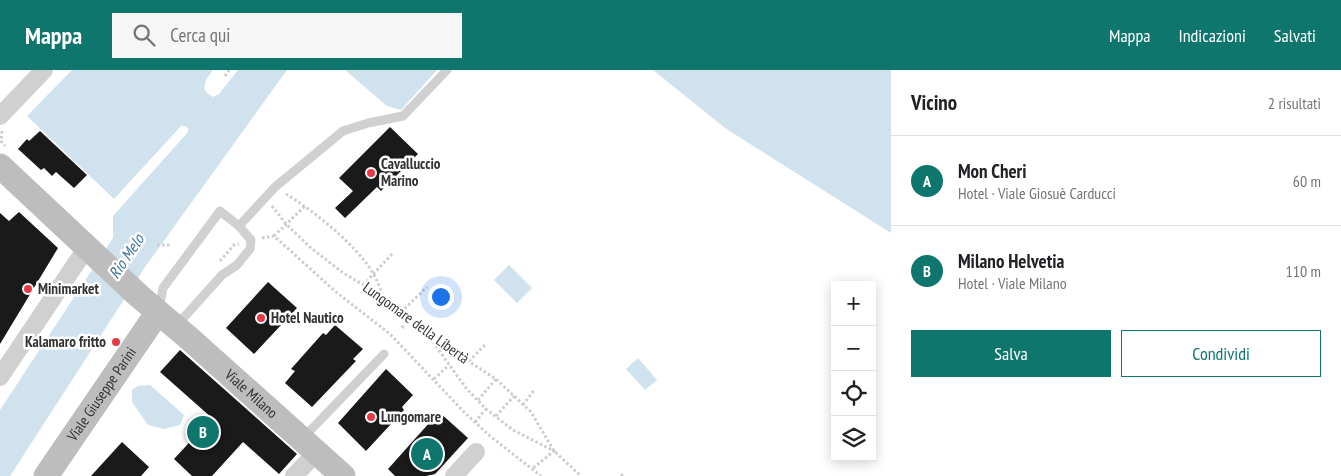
<!DOCTYPE html>
<html lang="it">
<meta charset="utf-8">
<style>
:root{--surface:#fff;--page:#f6f6f6;--text:#202124;--muted:#757577;--line:#e0e0e0;--accent:#0f766e}
body{margin:0;font-family:"PT Sans Narrow",sans-serif;background:var(--page);color:var(--text)}
.controls{position:absolute;right:15px;bottom:15px;display:grid;overflow:hidden;border-radius:0px;box-shadow:0 2px 12px #0003}
.controls button{width:45px;height:45px;display:grid;place-items:center;padding:0;border:0;border-bottom:1px solid var(--line);background:var(--surface);color:var(--text);font:25px sans-serif}
.you{position:absolute;left:440px;top:226px;width:18px;height:18px;margin:-12px;border:4px solid #fff;border-radius:50%;background:#1a73e8;box-shadow:0 0 0 8px #1a73e833}
.badge{display:grid;place-items:center;width:32px;height:32px;border-radius:50%;background:var(--accent);color:#fff;font-size:16px;font-weight:700}
.pin{position:absolute;translate:-50% -50%;border:2px solid #fff;box-shadow:0 1px 5px #0006}
.list{margin:0;padding:0;list-style:none}
h2{display:flex;justify-content:space-between;align-items:center;height:65px;margin:0;padding:0 20px;font-size:21px}
h2 small{font-size:16px;font-weight:400;color:var(--muted)}
.list li{display:grid;grid-template-columns:32px 1fr auto;gap:15px;align-items:center;box-sizing:border-box;height:90px;padding:0 20px;border-top:1px solid var(--line)}
.list b{display:block;font-size:19px;white-space:nowrap}
.list p{margin:0;font-size:16px;white-space:nowrap;color:var(--muted)}
.list em{font-size:16px;font-style:normal;color:var(--muted)}
.actions{display:flex;gap:10px;padding:15px 20px}
.actions a{flex:1;padding:11px 0;border:1px solid var(--accent);border-radius:0px;text-align:center;font-size:18px;color:var(--accent)}
.actions .main{background:var(--accent);color:#fff}
.icon{flex:none;width:28px;height:28px;fill:none;stroke:currentColor;stroke-width:2;stroke-linecap:round;stroke-linejoin:round}
.map{position:relative;flex:none;width:891px;height:406px;overflow:hidden}
header{display:flex;align-items:center;gap:30px;box-sizing:border-box;height:70px;padding:0 25px;background:var(--accent);color:#fff}
header strong{font-size:24px}
nav{display:flex;gap:28px;margin-inline-start:auto;font-size:18px}
.search{width:350px;height:45px;background:var(--page);display:flex;align-items:center;gap:12px;box-sizing:border-box;padding:0 18px;border-radius:0px;color:var(--muted);font-size:19px}
main{display:flex}
aside{flex:1;background:var(--surface)}
.map>svg:first-child{display:block}
</style>
<header>
<strong>Mappa</strong>
<div class="search"><svg class="icon" aria-label="search" viewBox="0 0 24 24"><circle cx="10" cy="10" r="6"/><path d="M15 15l6 6"/></svg>Cerca qui</div>
<nav><a>Mappa</a><a>Indicazioni</a><a>Salvati</a></nav>
</header>
<main>
<div class="map">
<svg width="891" height="406" viewBox="0 0 891 406">
<rect width="100%" height="100%" fill="#fff"/>
<g fill="#cfe2ee">
<polygon points="72,0 213,0 206,10 204,19 207,23 213,27 219,24 238,0 287,0 145,197 10,406 0,406 0,340 113,168 113,146 188,62 188,58 185,56 181,56 114,129 27,46"/>
<polygon points="345,0 437,0 401,40 387,36"/>
<polygon points="653,0 891,0 891,163 725,58"/>
<polygon points="509,195 532,218 517,233 494,210"/>
<polygon points="638,288 657,310 645,320 626,299"/>
<polygon points="150,315 184,345 180,355 164,359 148,355 132,332 132,320 138,316"/>
</g>
<g fill="#1a1a1a">
<polygon points="390,57 418,84 381,121 377,117 345,148 335,138 353,121 339,108"/>
<polygon points="40,61 87,105 74,118 56,102 52,106 44,98 41,100 18,79 27,69 29,71"/>
<polygon points="19,142 58,178 0,274 0,143 9,151"/>
<polygon points="268,212 297,238 254,284 226,258"/>
<polygon points="335,255 363,279 353,289 356,291 312,337 285,313 295,301 291,299 323,263 326,265"/>
<polygon points="180,280 297,384 279,404 243,372 212,406 192,406 174,389 212,348 160,302"/>
<polygon points="386,299 413,325 402,337 404,340 366,381 338,353"/>
<polygon points="439,342 468,368 435,404 426,406 395,406 388,399"/>
<polygon points="122,372 149,397 141,406 91,406"/>
</g>
<g fill="none" stroke-linecap="round" stroke-linejoin="round">
<g stroke="#cdcdcd" stroke-width="3" stroke-dasharray="2.5 2.5" stroke-linecap="butt">
<polyline points="225,6 229,0"/>
<polyline points="2,61 1,71 5,76"/>
<path d="M286,124C314,141 358,176 374,205C378,212 380,219 383,226"/>
<polyline points="272,136 286,154 311,178 342,202 383,227 428,265 496,309 531,342 554,381 581,406"/>
<polyline points="274,166 305,136"/>
<polyline points="262,168 274,166 336,222 390,264 464,342 490,366 541,406"/>
<polyline points="157,175 171,175"/>
<polyline points="220,191 234,175 239,174"/>
<polyline points="363,215 392,184"/>
<polyline points="401,242 427,217"/>
<polyline points="402,258 409,249"/>
<polyline points="430,268 466,318 486,339 513,360 554,381 532,399"/>
<polyline points="469,291 486,274"/>
<polyline points="434,309 449,295"/>
<polyline points="478,330 496,309"/>
<polyline points="523,335 534,320"/>
<polyline points="496,346 514,326"/>
<polyline points="475,352 486,339"/>
<polyline points="621,406 623,404"/>
</g>
<g stroke="#d0d0d0" stroke-width="9">
<polyline points="239,156 275,117 343,61 368,53 403,46 447,0"/>
<polyline points="159,239 163,218 220,141 239,156 251,170 250,179 237,195 222,205 177,255"/>
<polyline points="303,368 384,284"/>
</g>
<g stroke="#d0d0d0" stroke-width="18">
<polyline points="0,46 44,0"/>
<polyline points="0,307 87,177"/>
<polyline points="294,406 317,382"/>
<polyline points="454,406 476,382"/>
</g>
<g stroke="#bdbdbd" stroke-width="25">
<path id="s1" d="M0,96L139,226L191,270L343,406"/>
<path id="s2" d="M46,406L158,242"/>
</g>
</g>
<g fill="#e63946" stroke="#fff" stroke-width="2">
<circle cx="371" cy="103" r="5"/>
<circle cx="28" cy="219" r="5"/>
<circle cx="261" cy="248" r="5"/>
<circle cx="116" cy="272" r="5"/>
<circle cx="371" cy="347" r="5"/>
</g>
<g text-anchor="middle" stroke-width="5" stroke-linejoin="round" paint-order="stroke">
<g font-size="15" font-weight="bold" fill="#333" stroke="#fff" text-anchor="start">
<text x="381" y="99">Cavalluccio<tspan x="381" dy="17">Marino</tspan></text>
<text x="38" y="224">Minimarket</text>
<text x="271" y="253">Hotel Nautico</text>
<text x="106" y="277" text-anchor="end">Kalamaro fritto</text>
<text x="381" y="352">Lungomare</text>
</g>
<g font-size="15" fill="#333" stroke="#fff">
<text transform="translate(416 253) rotate(36)" y="5">Lungomare della Libertà</text>
<text dy="5" stroke="none"><textPath href="#s1" startOffset="339">Viale Milano</textPath></text>
<text dy="5" stroke="none"><textPath href="#s2" startOffset="99">Viale Giuseppe Parini</textPath></text>
</g>
<g font-size="16" font-style="italic" fill="#3f7597" stroke="#fff">
<text transform="translate(126 186) rotate(-56)" y="6">Rio Melo</text>
</g>
</g>
</svg>
<div class="controls">
<button>+</button>
<button>−</button>
<button><svg class="icon" aria-label="locate" viewBox="0 0 24 24"><circle cx="12" cy="12" r="6"/><path d="M12 2v4M12 18v4M2 12h4M18 12h4"/></svg></button>
<button><svg class="icon" aria-label="layers" viewBox="0 0 24 24"><path d="M12 4l9 5-9 5-9-5zM3 14l9 5 9-5"/></svg></button>
</div>
<div class="you"></div>
<div class="pin badge" style="left:427px;top:384px">A</div>
<div class="pin badge" style="left:203px;top:362px">B</div>
</div>
<aside>
<h2>Vicino<small>2 risultati</small></h2>
<ul class="list">
<li><span class="badge">A</span><div><b>Mon Cheri</b><p>Hotel · Viale Giosuè Carducci</p></div><em>60 m</em></li>
<li><span class="badge">B</span><div><b>Milano Helvetia</b><p>Hotel · Viale Milano</p></div><em>110 m</em></li>
</ul>
<div class="actions"><a class="main">Salva</a><a>Condividi</a></div>
</aside>
</main>
